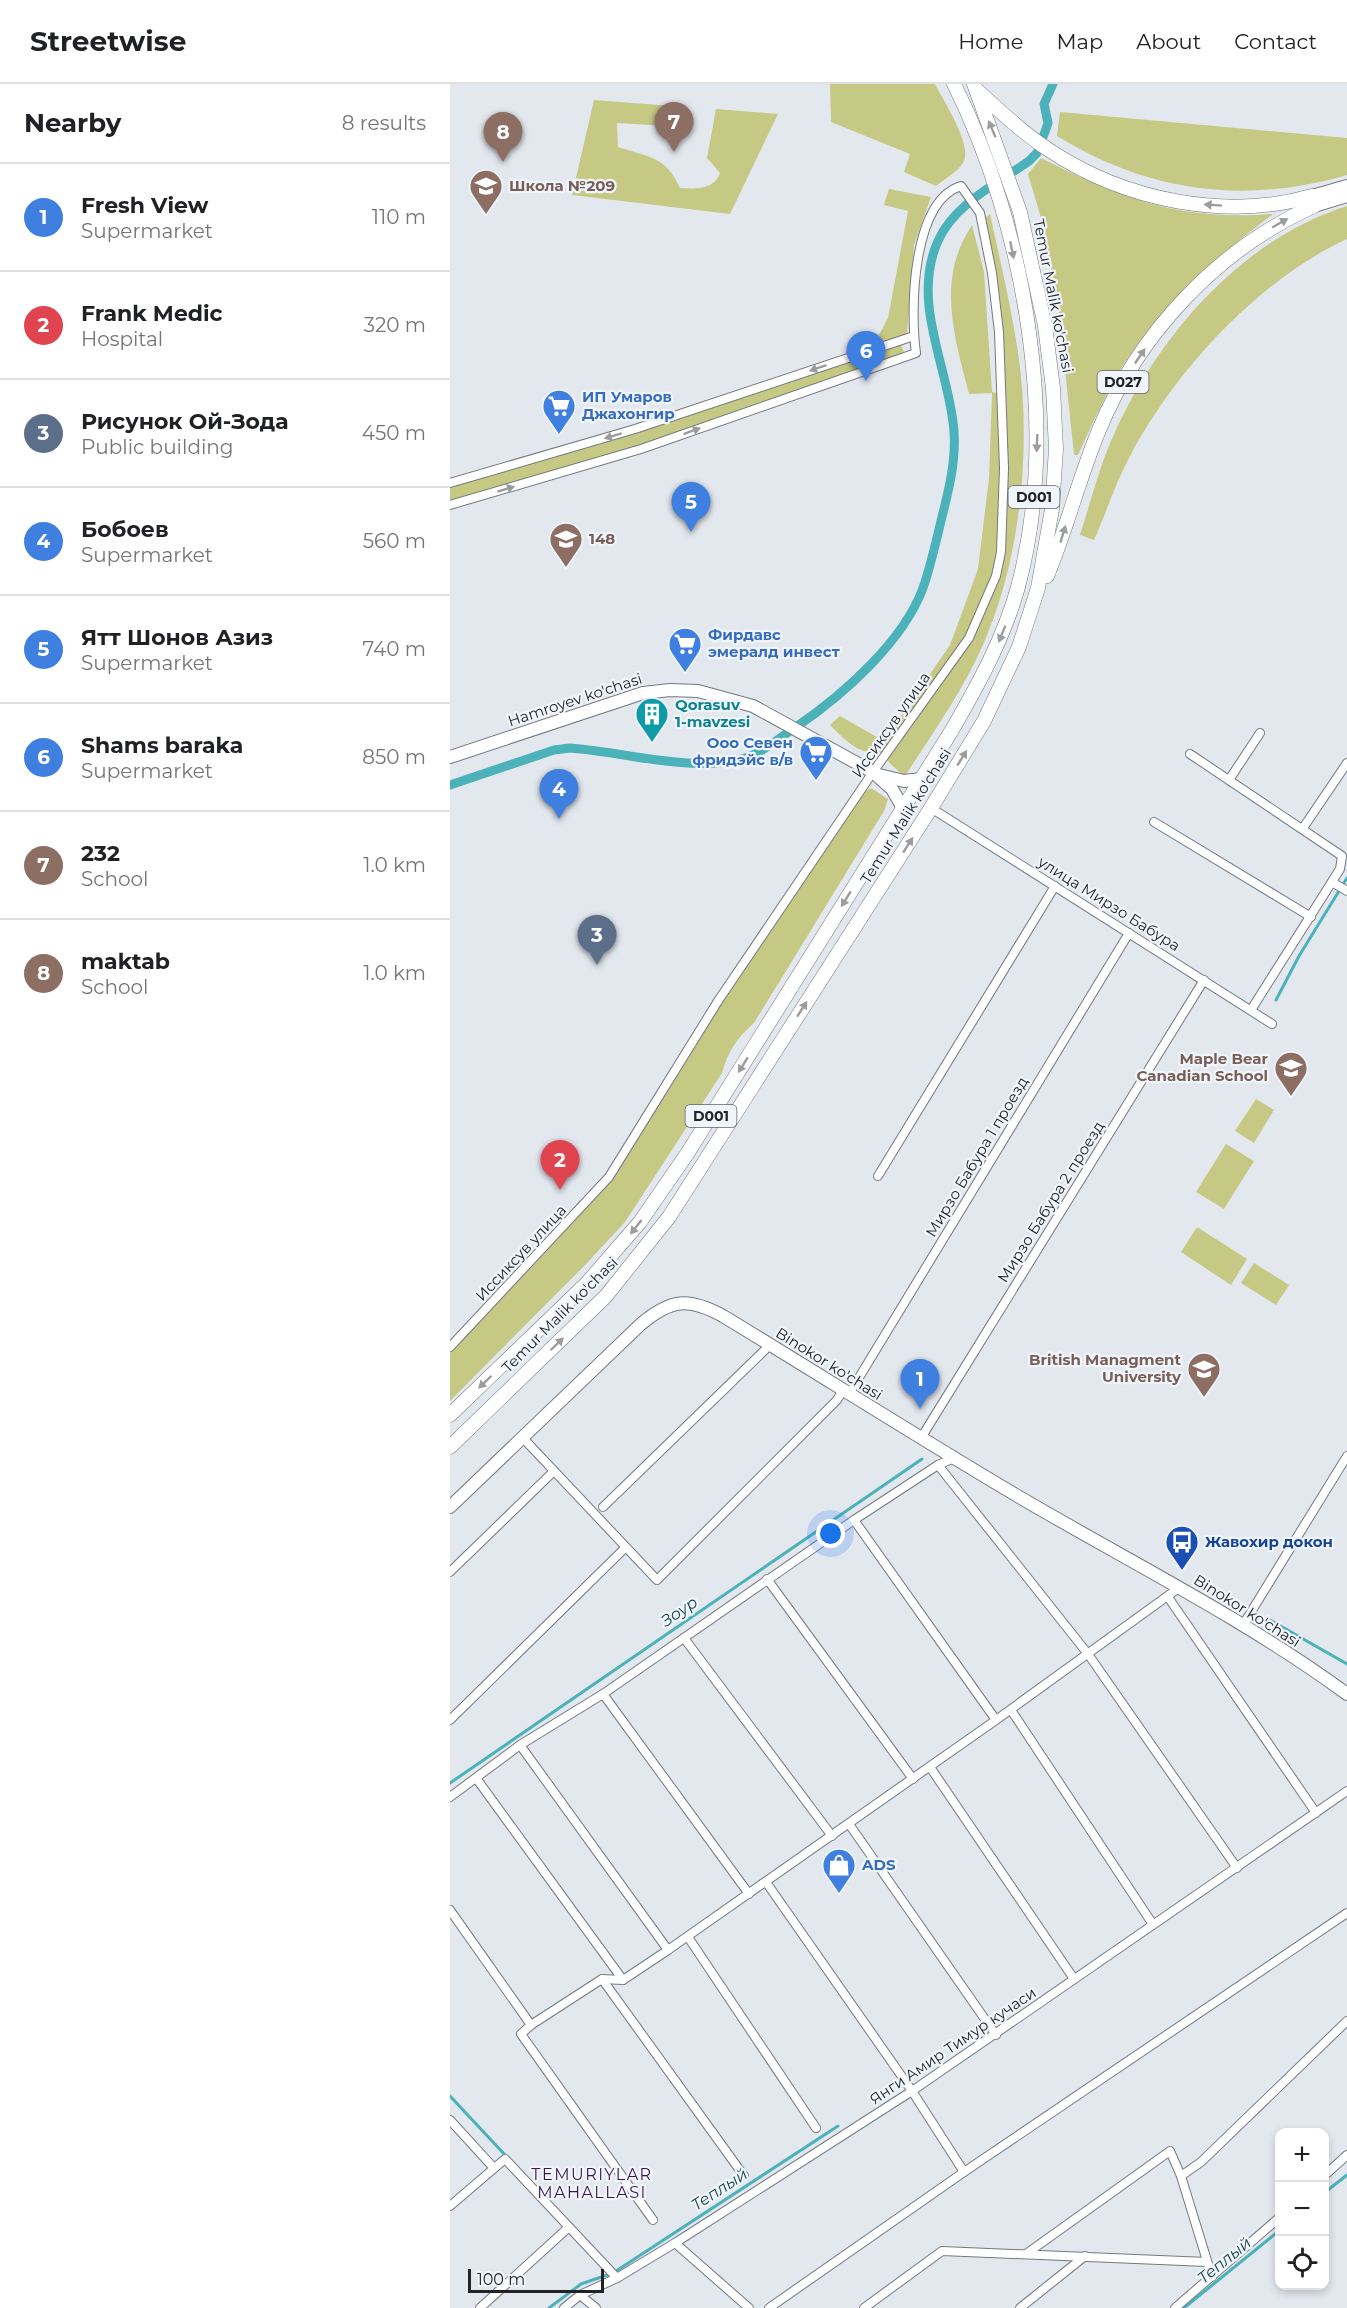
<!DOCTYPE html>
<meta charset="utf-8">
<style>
:root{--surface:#fff;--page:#f2f2f2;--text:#202124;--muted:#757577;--line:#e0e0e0;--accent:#0f766e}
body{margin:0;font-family:Montserrat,sans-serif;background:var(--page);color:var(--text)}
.controls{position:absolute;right:18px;bottom:18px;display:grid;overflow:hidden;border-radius:12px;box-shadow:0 3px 9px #0003}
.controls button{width:54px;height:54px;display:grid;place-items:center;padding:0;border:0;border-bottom:2px solid var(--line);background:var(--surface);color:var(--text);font:30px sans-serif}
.scale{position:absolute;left:18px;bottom:15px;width:136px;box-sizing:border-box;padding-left:6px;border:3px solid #222326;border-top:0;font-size:16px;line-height:21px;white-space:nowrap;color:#222326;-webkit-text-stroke:4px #f0f5fc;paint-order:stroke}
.you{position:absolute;left:381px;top:1450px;width:21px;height:21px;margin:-15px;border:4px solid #fff;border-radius:50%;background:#1a73e8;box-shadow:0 0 0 9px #1a73e833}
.badge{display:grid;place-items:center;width:39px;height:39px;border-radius:50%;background:var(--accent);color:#fff;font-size:20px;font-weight:700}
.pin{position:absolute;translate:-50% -50px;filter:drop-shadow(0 2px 3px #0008)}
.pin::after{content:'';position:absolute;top:32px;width:21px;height:18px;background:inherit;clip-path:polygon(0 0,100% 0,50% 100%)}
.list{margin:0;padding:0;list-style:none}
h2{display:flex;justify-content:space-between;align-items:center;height:78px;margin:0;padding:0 24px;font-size:26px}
h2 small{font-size:20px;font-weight:400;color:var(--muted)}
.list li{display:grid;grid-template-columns:39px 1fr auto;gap:18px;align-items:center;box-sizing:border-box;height:108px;padding:0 24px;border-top:2px solid var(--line)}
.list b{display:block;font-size:22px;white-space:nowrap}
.list p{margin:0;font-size:20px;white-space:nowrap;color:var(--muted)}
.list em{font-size:20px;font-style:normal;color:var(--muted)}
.icon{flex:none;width:33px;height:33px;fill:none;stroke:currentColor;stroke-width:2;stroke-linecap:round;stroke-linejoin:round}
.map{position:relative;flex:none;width:897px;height:2224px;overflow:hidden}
header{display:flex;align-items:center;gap:36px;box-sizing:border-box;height:84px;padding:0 30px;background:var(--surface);border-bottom:2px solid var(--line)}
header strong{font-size:28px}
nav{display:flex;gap:33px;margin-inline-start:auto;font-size:21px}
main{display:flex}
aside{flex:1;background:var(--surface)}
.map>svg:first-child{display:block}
</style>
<header>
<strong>Streetwise</strong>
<nav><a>Home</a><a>Map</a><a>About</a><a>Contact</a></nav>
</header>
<main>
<aside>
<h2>Nearby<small>8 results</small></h2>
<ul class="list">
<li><span class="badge" style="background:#3f7fe0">1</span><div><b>Fresh View</b><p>Supermarket</p></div><em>110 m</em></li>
<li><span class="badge" style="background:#e0444e">2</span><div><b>Frank Medic</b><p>Hospital</p></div><em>320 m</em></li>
<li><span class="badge" style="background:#5c6f8a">3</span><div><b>Рисунок Ой-Зода</b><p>Public building</p></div><em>450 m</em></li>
<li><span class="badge" style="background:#3f7fe0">4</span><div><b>Бобоев</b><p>Supermarket</p></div><em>560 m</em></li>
<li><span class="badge" style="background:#3f7fe0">5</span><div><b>Ятт Шонов Азиз</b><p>Supermarket</p></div><em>740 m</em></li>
<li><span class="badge" style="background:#3f7fe0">6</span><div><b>Shams baraka</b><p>Supermarket</p></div><em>850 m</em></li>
<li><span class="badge" style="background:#8d6e63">7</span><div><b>232</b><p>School</p></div><em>1.0 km</em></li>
<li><span class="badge" style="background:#8d6e63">8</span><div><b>maktab</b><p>School</p></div><em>1.0 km</em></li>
</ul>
</aside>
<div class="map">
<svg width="897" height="2224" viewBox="0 0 897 2224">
<rect width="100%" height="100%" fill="#e3e8ef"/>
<g fill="#c6c983">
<path d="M380,0H485C493,16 522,60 514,77C509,87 496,94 486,102L454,88L460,70L381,38Z"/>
<path d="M144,16L235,23L232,43L167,39L168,63C198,73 216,72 230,104C246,105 264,106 270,89L257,74L266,25L328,30L280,130L122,111Z"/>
<path d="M610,28L897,54V91C794,121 698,108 607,52Z"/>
<path d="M591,74C672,115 730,137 823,130C762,176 706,226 666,293C652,318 640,345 628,371H624L609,228L594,144L578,90Z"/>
<polygon points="439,105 481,113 464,161 457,250 422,264 438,234 458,127 434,121"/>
<path d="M897,122V155C808,196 725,287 680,372C666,398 656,429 644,456L630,451C641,417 650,380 665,348C709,251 792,155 897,122Z"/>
<path d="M540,130C550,176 561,222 568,268C582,363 571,476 532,563C512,608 482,650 455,692C444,685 438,676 428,668C408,671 393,654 380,641L390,632L434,657L500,561L528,485L539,394L542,309L519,310C504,252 486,195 522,141L534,188L542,308L552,310L534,135Z"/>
<polygon points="450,257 455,272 191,365 0,421 0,399 124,363"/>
<path d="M421,704L438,715L434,727L304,939C287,954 278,967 272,989L175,1138L137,1179L0,1317V1266L143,1112L268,917L408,711Z"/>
<polygon points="806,1015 824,1026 804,1059 785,1047"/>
<polygon points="776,1060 804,1077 774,1125 746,1108"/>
<polygon points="747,1143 797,1175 781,1201 731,1168"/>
<polygon points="804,1179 839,1201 826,1221 791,1199"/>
</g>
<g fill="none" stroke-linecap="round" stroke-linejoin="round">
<g stroke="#4bb2ba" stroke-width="3">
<polyline points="826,916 849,872 897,794"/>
<polyline points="820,1536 897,1580"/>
<polyline points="0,1699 472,1375"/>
<polyline points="0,2012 56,2072"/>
<polyline points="874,2109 897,2091"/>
<polyline points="99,2224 131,2200 163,2189 388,2042"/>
<polyline points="734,2224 830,2146"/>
</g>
<path stroke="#4bb2ba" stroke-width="9" d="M0,701L104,666L120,664C176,668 236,688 292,675C311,670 329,654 346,643C393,611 453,558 473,504C481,481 486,457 492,433C499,405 506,377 504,348C500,286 460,219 488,157C504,120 548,99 579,77L587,69L596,45L598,39L594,20L603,0"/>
<defs>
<g id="minor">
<polyline points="0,399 185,345 464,252"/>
<path d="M0,421L191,365L466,269C460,226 462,117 511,102L530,129L542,189L549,248L554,384L551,468L546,492L519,554L423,688L268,917L159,1093L0,1263"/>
<polyline points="740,670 892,772 890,785 801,926"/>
<polyline points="779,696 810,649"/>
<polyline points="481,724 822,940"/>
<polyline points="704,738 861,833"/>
<polyline points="853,744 897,679"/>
<polyline points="882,798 897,807"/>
<polyline points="428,1092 605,802"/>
<polyline points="399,1310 679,849"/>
<polyline points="72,1353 207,1496 387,1316 393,1306"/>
<polyline points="471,1354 754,896"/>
<polyline points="488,1381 638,1570 787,1784"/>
<polyline points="153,1423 320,1261"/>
<polyline points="404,1436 546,1636"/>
<polyline points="0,1488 104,1387"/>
<polyline points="317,1495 463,1695"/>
<polyline points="718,1513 866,1729"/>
<polyline points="793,1541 897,1372"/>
<polyline points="234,1554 382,1752"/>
<polyline points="153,1610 299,1810"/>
<polyline points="561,1626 702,1839"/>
<polyline points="0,1636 175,1464"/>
<polyline points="70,1661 218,1866"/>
<polyline points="480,1683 624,1895"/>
<polyline points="26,1694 173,1896"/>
<polyline points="0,1713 70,1661 153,1610 404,1436 488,1381 504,1374"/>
<polyline points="399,1740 546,1951"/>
<polyline points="316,1798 462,2007 514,2088"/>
<polyline points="0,1826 81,1941 71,1950 203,2136"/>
<polyline points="238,1853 366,2044"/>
<polyline points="152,1895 294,2092"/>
<polyline points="81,1941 152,1895 173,1896 218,1866 546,1636 730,1503"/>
<polyline points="0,2036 43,2083"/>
<polyline points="874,2092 897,2071"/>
<polyline points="0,2122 55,2075 119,2143"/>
<polyline points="225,2159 299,2224"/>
<polyline points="576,2170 720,2067 731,2092"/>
<polyline points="762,2193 731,2092 751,2078 897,1937"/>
<polyline points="130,2211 146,2224"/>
<polyline points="30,2224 119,2143 167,2194"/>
<polyline points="114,2224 130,2211 167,2194 225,2159 462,2007 897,1707"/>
<polyline points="319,2224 514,2088 897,1829"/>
<polyline points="414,2224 492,2167 757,2178"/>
<polyline points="570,2224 635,2172"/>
<polyline points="725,2224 830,2133"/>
</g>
<g id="secondary">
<polyline points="862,112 897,102"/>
<polyline points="864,122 897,112"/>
<polyline points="0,673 193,609 220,606 248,607 303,622 423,688 442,705 453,724"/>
<polyline points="429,691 454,697 472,695"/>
<path d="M0,1423L191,1240C221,1215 238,1213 273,1232C372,1292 471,1355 571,1414C680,1478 795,1535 897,1610"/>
</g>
<g id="trunk">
<path d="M529,8C551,28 573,49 599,66C674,116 775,137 862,112"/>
<path d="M597,492C617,444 629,394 649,346C689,249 768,165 864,122"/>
<path d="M0,1331L137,1199L190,1138L237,1070L502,646C528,601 554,554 568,503C610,345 576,145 504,0"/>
<polyline points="0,1363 156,1212 219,1133 481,724 534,637 569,563 588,504 602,425 606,365 603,304 595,242 570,128 524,0"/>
</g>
</defs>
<use href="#minor" stroke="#74797f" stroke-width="10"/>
<use href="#secondary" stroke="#74797f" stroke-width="14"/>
<use href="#trunk" stroke="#74797f" stroke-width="15"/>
<use href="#minor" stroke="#fff" stroke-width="8"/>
<use href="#secondary" stroke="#fff" stroke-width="12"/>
<use href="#trunk" stroke="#fff" stroke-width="14"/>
</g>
<defs><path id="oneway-solid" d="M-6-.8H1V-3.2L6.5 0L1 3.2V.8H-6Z" transform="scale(1.5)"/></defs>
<g fill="#9c9c9d">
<use href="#oneway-solid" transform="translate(542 45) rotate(-113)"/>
<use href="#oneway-solid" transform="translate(763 121) rotate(-176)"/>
<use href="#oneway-solid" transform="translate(830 139) rotate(-30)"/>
<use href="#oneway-solid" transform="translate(562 166) rotate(78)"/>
<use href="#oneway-solid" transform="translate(690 272) rotate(-56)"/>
<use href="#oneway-solid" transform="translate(368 284) rotate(161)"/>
<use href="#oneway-solid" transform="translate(242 347) rotate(-20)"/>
<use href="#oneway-solid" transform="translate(163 352) rotate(163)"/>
<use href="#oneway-solid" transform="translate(587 359) rotate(92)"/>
<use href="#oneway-solid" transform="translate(56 405) rotate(-17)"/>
<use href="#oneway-solid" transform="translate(613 450) rotate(-73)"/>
<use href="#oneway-solid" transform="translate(552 550) rotate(112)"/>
<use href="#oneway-solid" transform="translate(512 674) rotate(-58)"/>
<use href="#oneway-solid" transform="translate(458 761) rotate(-57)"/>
<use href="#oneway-solid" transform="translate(396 815) rotate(122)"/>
<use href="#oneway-solid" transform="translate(352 925) rotate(-57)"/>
<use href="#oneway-solid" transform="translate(293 981) rotate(122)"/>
<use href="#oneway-solid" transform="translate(186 1143) rotate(128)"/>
<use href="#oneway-solid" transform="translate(107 1260) rotate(-44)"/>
<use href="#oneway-solid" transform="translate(35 1298) rotate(136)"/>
</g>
<defs>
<symbol id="school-pin" viewBox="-11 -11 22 30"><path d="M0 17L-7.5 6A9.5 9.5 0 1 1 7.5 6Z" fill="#8d6e63" stroke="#f0f5fc"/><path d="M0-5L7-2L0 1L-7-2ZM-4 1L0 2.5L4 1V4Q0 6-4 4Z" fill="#fff"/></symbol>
<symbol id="supermarket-pin" viewBox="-11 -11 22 30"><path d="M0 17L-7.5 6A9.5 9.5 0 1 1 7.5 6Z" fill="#3f7fe0" stroke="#f0f5fc"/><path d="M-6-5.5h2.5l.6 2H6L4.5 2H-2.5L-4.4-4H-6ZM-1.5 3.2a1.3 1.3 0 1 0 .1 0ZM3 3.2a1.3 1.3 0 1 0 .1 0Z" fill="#fff"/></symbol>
<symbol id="building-pin" viewBox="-11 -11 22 30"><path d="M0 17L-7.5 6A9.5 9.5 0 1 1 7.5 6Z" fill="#0f9aa8" stroke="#f0f5fc"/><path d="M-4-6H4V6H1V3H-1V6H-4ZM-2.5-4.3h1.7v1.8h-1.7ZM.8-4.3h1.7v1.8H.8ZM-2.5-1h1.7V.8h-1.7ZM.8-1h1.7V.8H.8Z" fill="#fff"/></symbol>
<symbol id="university-pin" viewBox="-11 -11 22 30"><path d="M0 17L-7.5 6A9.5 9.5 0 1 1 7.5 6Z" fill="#8d6e63" stroke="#f0f5fc"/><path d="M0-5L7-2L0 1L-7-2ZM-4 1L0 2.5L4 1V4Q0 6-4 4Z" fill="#fff"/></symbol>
<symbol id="bus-pin" viewBox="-11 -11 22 30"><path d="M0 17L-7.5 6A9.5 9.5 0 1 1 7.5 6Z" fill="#1a4fb4" stroke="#f0f5fc"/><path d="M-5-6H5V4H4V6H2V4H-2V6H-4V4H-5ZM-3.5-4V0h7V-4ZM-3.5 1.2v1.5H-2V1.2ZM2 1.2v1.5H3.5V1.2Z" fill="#fff"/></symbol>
<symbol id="shop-pin" viewBox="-11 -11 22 30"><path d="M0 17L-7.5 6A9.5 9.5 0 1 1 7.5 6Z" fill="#3f7fe0" stroke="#f0f5fc"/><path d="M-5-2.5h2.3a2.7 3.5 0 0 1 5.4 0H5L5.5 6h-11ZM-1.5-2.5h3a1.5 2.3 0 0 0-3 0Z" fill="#fff"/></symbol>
</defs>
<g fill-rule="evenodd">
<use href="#school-pin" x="17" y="83" width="38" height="52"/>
<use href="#supermarket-pin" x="90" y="303" width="38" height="52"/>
<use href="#school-pin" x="97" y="436" width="38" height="52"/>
<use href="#supermarket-pin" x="216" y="541" width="38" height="52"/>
<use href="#building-pin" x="183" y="611" width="38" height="52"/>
<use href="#supermarket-pin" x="347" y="649" width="38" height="52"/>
<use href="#school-pin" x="822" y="965" width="38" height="52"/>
<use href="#university-pin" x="735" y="1266" width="38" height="52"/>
<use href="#bus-pin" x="713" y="1439" width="38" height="52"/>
<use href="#shop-pin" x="370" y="1762" width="38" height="52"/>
</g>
<g text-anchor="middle" stroke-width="4.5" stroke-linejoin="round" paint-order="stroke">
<g fill="#f0f5fc" stroke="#606266" stroke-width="1.5">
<rect x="647.5" y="287" width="51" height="22" rx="4.5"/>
<rect x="558.5" y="402" width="51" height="22" rx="4.5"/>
<rect x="235.5" y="1021" width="51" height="22" rx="4.5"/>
</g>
<g font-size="14" font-weight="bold" fill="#222326">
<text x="673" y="303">D027</text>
<text x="584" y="418">D001</text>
<text x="261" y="1037">D001</text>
</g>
<g font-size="15" font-weight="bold" fill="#785e54" stroke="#f0f5fc" text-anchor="start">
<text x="59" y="107">Школа №209</text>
<text x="139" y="460">148</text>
<text x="818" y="980" text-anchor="end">Maple Bear<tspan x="818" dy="17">Canadian School</tspan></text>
<text x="731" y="1281" text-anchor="end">British Managment<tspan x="731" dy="17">University</tspan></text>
</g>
<g font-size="15" fill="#222326" stroke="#f0f5fc">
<text transform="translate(603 212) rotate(79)" y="5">Temur Malik ko'chasi</text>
<text transform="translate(125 616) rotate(-18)" y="5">Hamroyev ko'chasi</text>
<text transform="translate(441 641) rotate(-55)" y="5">Иссиксув улица</text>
<text transform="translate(456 732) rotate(-58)" y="5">Temur Malik ko'chasi</text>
<text transform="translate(659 820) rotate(32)" y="5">улица Мирзо Бабура</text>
<text transform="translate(527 1073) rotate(-59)" y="5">Мирзо Бабура 1 проезд</text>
<text transform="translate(601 1118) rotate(-58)" y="5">Мирзо Бабура 2 проезд</text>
<text transform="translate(71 1169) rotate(-47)" y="5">Иссиксув улица</text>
<text transform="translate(110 1231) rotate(-45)" y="5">Temur Malik ko'chasi</text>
<text transform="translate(379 1280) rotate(32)" y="5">Binokor ko'chasi</text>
<text transform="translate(797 1527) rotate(32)" y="5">Binokor ko'chasi</text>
<text transform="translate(503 1962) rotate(-34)" y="5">Янги Амир Тимур кучаси</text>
</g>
<g font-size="15" font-weight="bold" fill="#366cbe" stroke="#f0f5fc" text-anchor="start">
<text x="132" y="318">ИП Умаров<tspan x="132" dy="17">Джахонгир</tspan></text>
<text x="258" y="556">Фирдавс<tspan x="258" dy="17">эмералд инвест</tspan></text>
<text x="343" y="664" text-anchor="end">Ооо Севен<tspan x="343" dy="17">фридэйс в/в</tspan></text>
<text x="412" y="1786">ADS</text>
</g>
<g font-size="15" font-weight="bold" fill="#0d838f" stroke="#f0f5fc" text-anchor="start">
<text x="225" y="626">Qorasuv<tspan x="225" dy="17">1-mavzesi</tspan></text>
</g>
<g font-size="15" font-weight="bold" fill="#164399" stroke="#f0f5fc" text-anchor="start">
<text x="755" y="1463">Жавохир докон</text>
</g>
<g font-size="16" font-style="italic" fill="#134346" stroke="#f0f5fc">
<text transform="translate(229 1527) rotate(-34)" y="6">Зоур</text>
<text transform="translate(269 2105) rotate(-33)" y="6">Теплый</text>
<text transform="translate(774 2176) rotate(-39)" y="6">Теплый</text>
</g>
<g font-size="16" letter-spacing="1.5" fill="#3b174d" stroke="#f0f5fc">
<text x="142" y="2096">TEMURIYLAR<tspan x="142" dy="18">MAHALLASI</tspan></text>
</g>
</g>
</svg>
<div class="controls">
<button>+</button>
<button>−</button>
<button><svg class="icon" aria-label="locate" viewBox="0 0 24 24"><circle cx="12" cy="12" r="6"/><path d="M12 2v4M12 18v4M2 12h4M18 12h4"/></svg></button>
</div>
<div class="scale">100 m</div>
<div class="you"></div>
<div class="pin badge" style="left:470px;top:1325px;background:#3f7fe0">1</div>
<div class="pin badge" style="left:110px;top:1106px;background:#e0444e">2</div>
<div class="pin badge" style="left:147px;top:881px;background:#5c6f8a">3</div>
<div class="pin badge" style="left:109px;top:735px;background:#3f7fe0">4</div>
<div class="pin badge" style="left:241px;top:448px;background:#3f7fe0">5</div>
<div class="pin badge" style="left:416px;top:297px;background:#3f7fe0">6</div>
<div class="pin badge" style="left:224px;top:68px;background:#8d6e63">7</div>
<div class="pin badge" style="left:53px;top:78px;background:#8d6e63">8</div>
</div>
</main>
